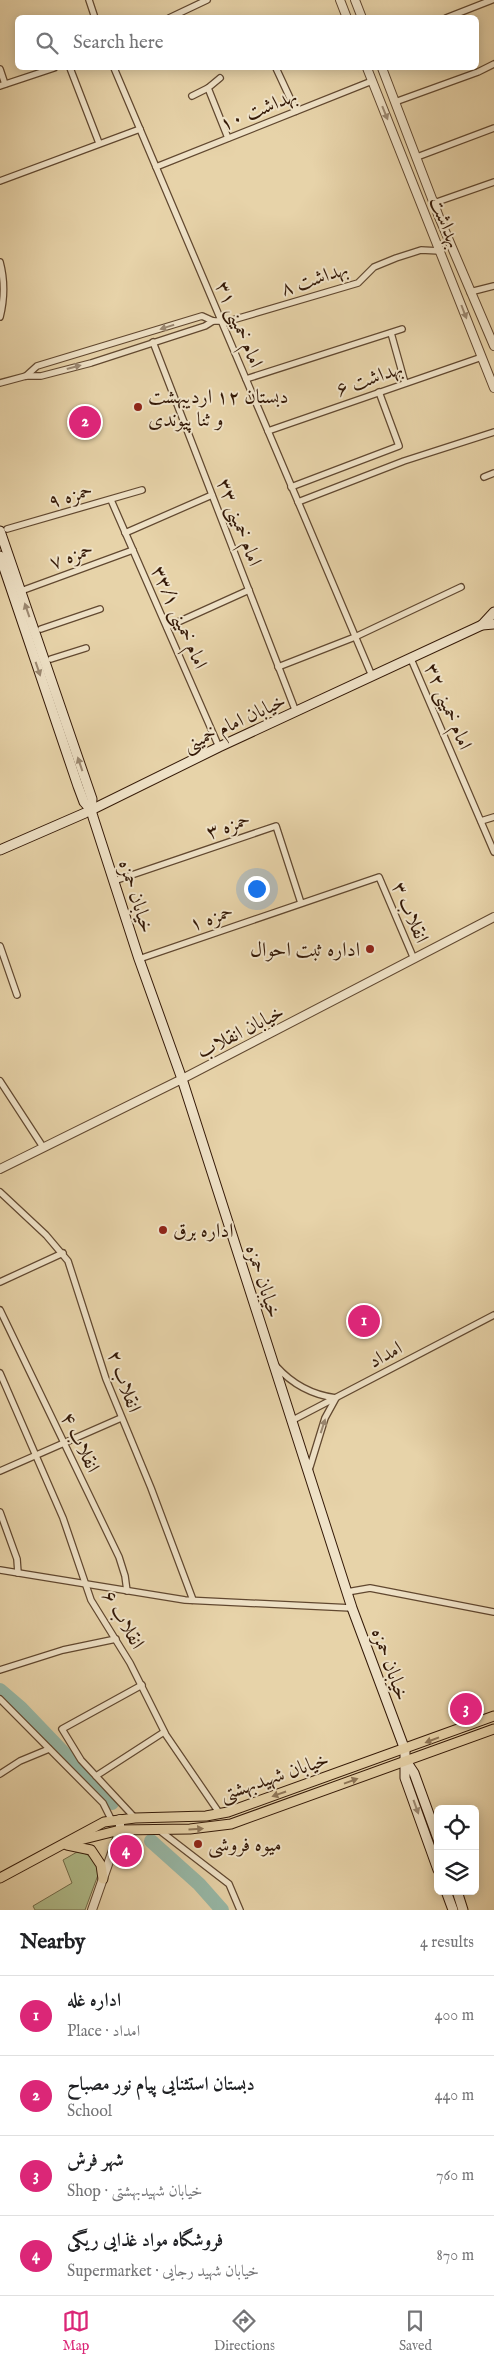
<!DOCTYPE html>
<meta charset="utf-8">
<style>
:root{--surface:#fff;--page:#f6f6f6;--text:#202124;--muted:#757577;--line:#e0e0e0;--accent:#db2777}
body{margin:0;font-family:"IM FELL English",Amiri,serif;background:var(--page);color:var(--text)}
.controls{position:absolute;right:15px;bottom:15px;display:grid;overflow:hidden;border-radius:8px;box-shadow:0 2px 12px #0003}
.controls button{width:45px;height:45px;display:grid;place-items:center;padding:0;border:0;border-bottom:1px solid var(--line);background:var(--surface);color:var(--text);font:25px sans-serif}
.you{position:absolute;left:256px;top:888px;width:18px;height:18px;margin:-12px;border:4px solid #fff;border-radius:50%;background:#1a73e8;box-shadow:0 0 0 8px #1a73e833}
.badge{display:grid;place-items:center;width:32px;height:32px;border-radius:50%;background:var(--accent);color:#fff;font-size:16px;font-weight:700}
.pin{position:absolute;translate:-50% -50%;border:2px solid #fff;box-shadow:0 1px 5px #0006}
.list{margin:0;padding:0;list-style:none}
h2{display:flex;justify-content:space-between;align-items:center;height:65px;margin:0;padding:0 20px;font-size:21px}
h2 small{font-size:16px;font-weight:400;color:var(--muted)}
.list li{display:grid;grid-template-columns:32px 1fr auto;gap:15px;align-items:center;box-sizing:border-box;height:80px;padding:0 20px;border-top:1px solid var(--line)}
.list b{display:block;font-size:19px;white-space:nowrap}
.list p{margin:0;font-size:16px;white-space:nowrap;color:var(--muted)}
.list em{font-size:16px;font-style:normal;color:var(--muted)}
.icon{flex:none;width:28px;height:28px;fill:none;stroke:currentColor;stroke-width:2;stroke-linecap:round;stroke-linejoin:round}
.map{position:relative;flex:none;width:494px;height:1910px;overflow:hidden}
.search{position:absolute;background:var(--surface);box-shadow:0 2px 12px #0003;left:15px;right:15px;top:15px;height:55px;display:flex;align-items:center;gap:12px;box-sizing:border-box;padding:0 18px;border-radius:8px;color:var(--muted);font-size:19px}
.sheet{height:385px;background:var(--surface)}
nav{display:flex;justify-content:space-around;align-items:center;box-sizing:border-box;height:70px;border-top:1px solid var(--line);background:var(--surface);font-size:14px;color:var(--muted)}
nav a{display:grid;justify-items:center;gap:2px}
nav .on{color:var(--accent)}
.map>svg:first-child{display:block}
</style>
<div class="map">
<svg width="494" height="1910" viewBox="0 0 494 1910">
<rect width="100%" height="100%" fill="#e7d3a9"/>
<filter id="stains"><feTurbulence type="fractalNoise" baseFrequency=".004" numOctaves="4"/><feColorMatrix values="0 0 0 0 .2 0 0 0 0 .09 0 0 0 0 .02 0 0 0 .5 -.17"/></filter>
<radialGradient id="worn" r=".72"><stop offset=".6" stop-color="#630" stop-opacity="0"/><stop offset="1" stop-color="#630" stop-opacity=".3"/></radialGradient>
<path fill="#b1be8c" stroke="#726c4a" d="M77,1852C88,1852 92,1859 99,1867L98,1875L85,1910H35L33,1906L72,1883L63,1860Z"/>
<g fill="none" stroke-linecap="round" stroke-linejoin="round">
<g stroke="#97b8a7" stroke-width="14">
<polyline points="0,1690 21,1708 112,1803"/>
<polyline points="151,1841 199,1884 222,1910"/>
</g>
<defs>
<g id="minor">
<polyline points="89,0 95,18"/>
<polyline points="169,18 207,0"/>
<polyline points="446,18 492,0"/>
<polyline points="70,68 99,143"/>
<polyline points="114,68 372,676"/>
<polyline points="276,68 296,111"/>
<polyline points="0,69 5,84"/>
<polyline points="220,78 208,88 228,138"/>
<polyline points="0,86 54,68"/>
<polyline points="192,96 208,88"/>
<polyline points="395,102 478,72 494,64"/>
<polyline points="417,157 494,128"/>
<polyline points="156,167 372,81"/>
<polyline points="0,181 140,129"/>
<polyline points="434,203 494,182"/>
<path d="M0,262C5,281 5,297 0,317"/>
<polyline points="470,292 494,286"/>
<polyline points="391,333 405,383"/>
<polyline points="153,342 296,712"/>
<polyline points="26,376 37,366 202,316 213,321 229,321 358,283 374,267 396,258 421,250 440,251"/>
<polyline points="246,379 402,329"/>
<polyline points="0,383 26,376 41,376 91,363 205,326 213,321"/>
<polyline points="268,431 482,357"/>
<polyline points="484,477 494,473"/>
<polyline points="291,487 399,446 379,392"/>
<polyline points="111,500 219,747"/>
<polyline points="298,502 404,461 494,432"/>
<polyline points="7,529 142,490"/>
<polyline points="125,533 212,495"/>
<polyline points="21,591 133,550"/>
<polyline points="167,627 249,590"/>
<polyline points="41,629 100,609"/>
<polyline points="51,659 86,648"/>
<polyline points="411,659 494,852"/>
<polyline points="278,667 355,637 461,587"/>
<polyline points="481,821 494,817"/>
<polyline points="114,881 276,826 301,903"/>
<polyline points="0,946 17,995"/>
<polyline points="139,959 379,877 414,959"/>
<polyline points="0,1081 43,1147"/>
<polyline points="0,1192 46,1235 68,1261 106,1379 151,1488 193,1600"/>
<polyline points="0,1282 63,1253"/>
<polyline points="0,1310 119,1557 125,1576 127,1591"/>
<path d="M276,1366C292,1384 313,1395 336,1398L325,1418L309,1470"/>
<polyline points="0,1373 63,1518 91,1600 130,1663 166,1735 220,1814"/>
<polyline points="291,1421 494,1315"/>
<polyline points="0,1471 121,1418"/>
<polyline points="0,1512 17,1559 18,1573"/>
<polyline points="0,1570 185,1600 352,1608"/>
<polyline points="347,1592 370,1588 494,1612"/>
<polyline points="0,1670 63,1650 116,1639"/>
<polyline points="0,1699 103,1803 112,1821"/>
<polyline points="0,1774 20,1761 49,1749"/>
<polyline points="96,1776 164,1732"/>
<polyline points="135,1818 81,1760 62,1729 142,1685"/>
<polyline points="159,1830 229,1884 240,1910"/>
</g>
<g id="tertiary">
<polyline points="340,0 347,18"/>
<polyline points="355,0 362,18"/>
<polyline points="367,68 494,388"/>
<polyline points="382,68 439,217 494,346"/>
<polyline points="0,1169 182,1079 494,917"/>
<polyline points="92,1910 120,1830 120,1819"/>
</g>
<g id="secondary">
<polyline points="0,531 92,799 91,810 93,817 139,959 182,1079 352,1608 405,1750 405,1778 438,1870"/>
<polyline points="0,556 78,786 84,802 91,810"/>
<polyline points="482,625 494,612"/>
<polyline points="0,850 85,813 219,747 482,625 494,624"/>
<polyline points="406,1761 414,1773 438,1839"/>
<polyline points="446,1891 453,1910"/>
<polyline points="457,1891 463,1910"/>
</g>
<g id="primary">
<polyline points="76,1841 120,1830 190,1829 231,1824 494,1729"/>
<polyline points="67,1845 91,1850 101,1865 103,1879"/>
<polyline points="0,1878 104,1822 135,1818 206,1816 228,1812 494,1716"/>
</g>
</defs>
<use href="#minor" stroke="#614830" stroke-width="8"/>
<use href="#tertiary" stroke="#614830" stroke-width="10"/>
<use href="#secondary" stroke="#341907" stroke-width="11"/>
<use href="#primary" stroke="#341907" stroke-width="11"/>
<use href="#minor" stroke="#efe2c7" stroke-width="5.5"/>
<use href="#tertiary" stroke="#efe2c7" stroke-width="8"/>
<use href="#secondary" stroke="#efe2c7" stroke-width="9"/>
<use href="#primary" stroke="#e7d3a9" stroke-width="9"/>
</g>
<defs><path id="oneway-solid" d="M-6-.8H1V-3.2L6.5 0L1 3.2V.8H-6Z" transform="scale(1.25)"/></defs>
<g fill="#9b8871">
<use href="#oneway-solid" transform="translate(385 113) rotate(68)"/>
<use href="#oneway-solid" transform="translate(464 312) rotate(69)"/>
<use href="#oneway-solid" transform="translate(167 327) rotate(163)"/>
<use href="#oneway-solid" transform="translate(74 367) rotate(-15)"/>
<use href="#oneway-solid" transform="translate(27 610) rotate(-109)"/>
<use href="#oneway-solid" transform="translate(38 669) rotate(71)"/>
<use href="#oneway-solid" transform="translate(80 764) rotate(-109)"/>
<use href="#oneway-solid" transform="translate(323 1426) rotate(-72)"/>
<use href="#oneway-solid" transform="translate(416 1807) rotate(70)"/>
</g>
<g fill="#8e7658">
<use href="#oneway-solid" transform="translate(432 1740) rotate(159)"/>
<use href="#oneway-solid" transform="translate(351 1781) rotate(-20)"/>
<use href="#oneway-solid" transform="translate(279 1794) rotate(161)"/>
<use href="#oneway-solid" transform="translate(196 1829) rotate(-3)"/>
</g>
<g fill="#8f2418" stroke="#efe2c7" stroke-width="2">
<circle cx="138" cy="407" r="5"/>
<circle cx="370" cy="949" r="5"/>
<circle cx="163" cy="1230" r="5"/>
<circle cx="198" cy="1844" r="5"/>
</g>
<g text-anchor="middle" stroke-width="4" stroke-linejoin="round" paint-order="stroke">
<g font-size="20" fill="#341907" stroke="#efe2c7">
<text transform="translate(258 109) rotate(-22)" y="7">بهداشت ۱۰</text>
<text transform="translate(446 222) rotate(68)" y="7">بهداشت</text>
<text transform="translate(314 278) rotate(-18)" y="7">بهداشت ۸</text>
<text transform="translate(240 324) rotate(67)" y="7">امام خمینی ۳۱</text>
<text transform="translate(369 378) rotate(-19)" y="7">بهداشت ۶</text>
<text transform="translate(70 495) rotate(-16)" y="7">حمزه ۹</text>
<text transform="translate(240 522) rotate(69)" y="7">امام خمینی ۳۳</text>
<text transform="translate(71 555) rotate(-20)" y="7">حمزه ۷</text>
<text transform="translate(180 617) rotate(66)" y="7">امام خمینی ۳۳/۱</text>
<text transform="translate(449 706) rotate(67)" y="7">امام خمینی ۳۲</text>
<text transform="translate(234 722) rotate(-25)" y="7">خیابان امام خمینی</text>
<text transform="translate(228 825) rotate(-19)" y="7">حمزه ۳</text>
<text transform="translate(137 896) rotate(72)" y="7">خیابان حمزه</text>
<text transform="translate(411 912) rotate(67)" y="7">انقلاب ۳</text>
<text transform="translate(211 917) rotate(-19)" y="7">حمزه ۱</text>
<text transform="translate(240 1031) rotate(-27)" y="7">خیابان انقلاب</text>
<text transform="translate(264 1281) rotate(72)" y="7">خیابان حمزه</text>
<text transform="translate(385 1354) rotate(-28)" y="7">امداد</text>
<text transform="translate(125 1381) rotate(70)" y="7">انقلاب ۲</text>
<text transform="translate(81 1442) rotate(64)" y="7">انقلاب ۴</text>
<text transform="translate(124 1619) rotate(60)" y="7">انقلاب ۶</text>
<text transform="translate(391 1664) rotate(70)" y="7">خیابان حمزه</text>
<text transform="translate(274 1776) rotate(-19)" y="7">خیابان شهیدبهشتی</text>
</g>
<g font-size="20" fill="#341907" stroke="#efe2c7" text-anchor="start">
<text x="148" y="403">دبستان ۱۲ اردیبهشت<tspan x="148" dy="23">و ثنا پیوندی</tspan></text>
<text x="360" y="956" text-anchor="end">اداره ثبت احوال</text>
<text x="173" y="1237">اداره برق</text>
<text x="208" y="1851">میوه فروشی</text>
</g>
</g>
<rect width="100%" height="100%" filter="url(#stains)"/>
<rect width="100%" height="100%" fill="url(#worn)"/>
</svg>
<div class="controls">
<button><svg class="icon" aria-label="locate" viewBox="0 0 24 24"><circle cx="12" cy="12" r="6"/><path d="M12 2v4M12 18v4M2 12h4M18 12h4"/></svg></button>
<button><svg class="icon" aria-label="layers" viewBox="0 0 24 24"><path d="M12 4l9 5-9 5-9-5zM3 14l9 5 9-5"/></svg></button>
</div>
<div class="you"></div>
<div class="pin badge" style="left:364px;top:1321px">1</div>
<div class="pin badge" style="left:85px;top:422px">2</div>
<div class="pin badge" style="left:466px;top:1709px">3</div>
<div class="pin badge" style="left:126px;top:1851px">4</div>
<div class="search"><svg class="icon" aria-label="search" viewBox="0 0 24 24"><circle cx="10" cy="10" r="6"/><path d="M15 15l6 6"/></svg>Search here</div>
</div>
<section class="sheet">
<h2>Nearby<small>4 results</small></h2>
<ul class="list">
<li><span class="badge">1</span><div><b>اداره غله</b><p>Place · امداد</p></div><em>400 m</em></li>
<li><span class="badge">2</span><div><b>دبستان استثنایی پیام نور مصباح</b><p>School</p></div><em>440 m</em></li>
<li><span class="badge">3</span><div><b>شهر فرش</b><p>Shop · خیابان شهیدبهشتی</p></div><em>760 m</em></li>
<li><span class="badge">4</span><div><b>فروشگاه مواد غذایی ریگی</b><p>Supermarket · خیابان شهید رجایی</p></div><em>870 m</em></li>
</ul>
</section>
<nav>
<a class="on"><svg class="icon" aria-label="map" viewBox="0 0 24 24"><path d="M3 6l6-2 6 2 6-2v14l-6 2-6-2-6 2zM9 4v14M15 6v14"/></svg>Map</a>
<a><svg class="icon" aria-label="directions" viewBox="0 0 24 24"><path d="M12 3l9 9-9 9-9-9zM9 14v-3h6M13 9l2 2-2 2"/></svg>Directions</a>
<a><svg class="icon" aria-label="saved" viewBox="0 0 24 24"><path d="M7 4h10v16l-5-4-5 4z"/></svg>Saved</a>
</nav>
